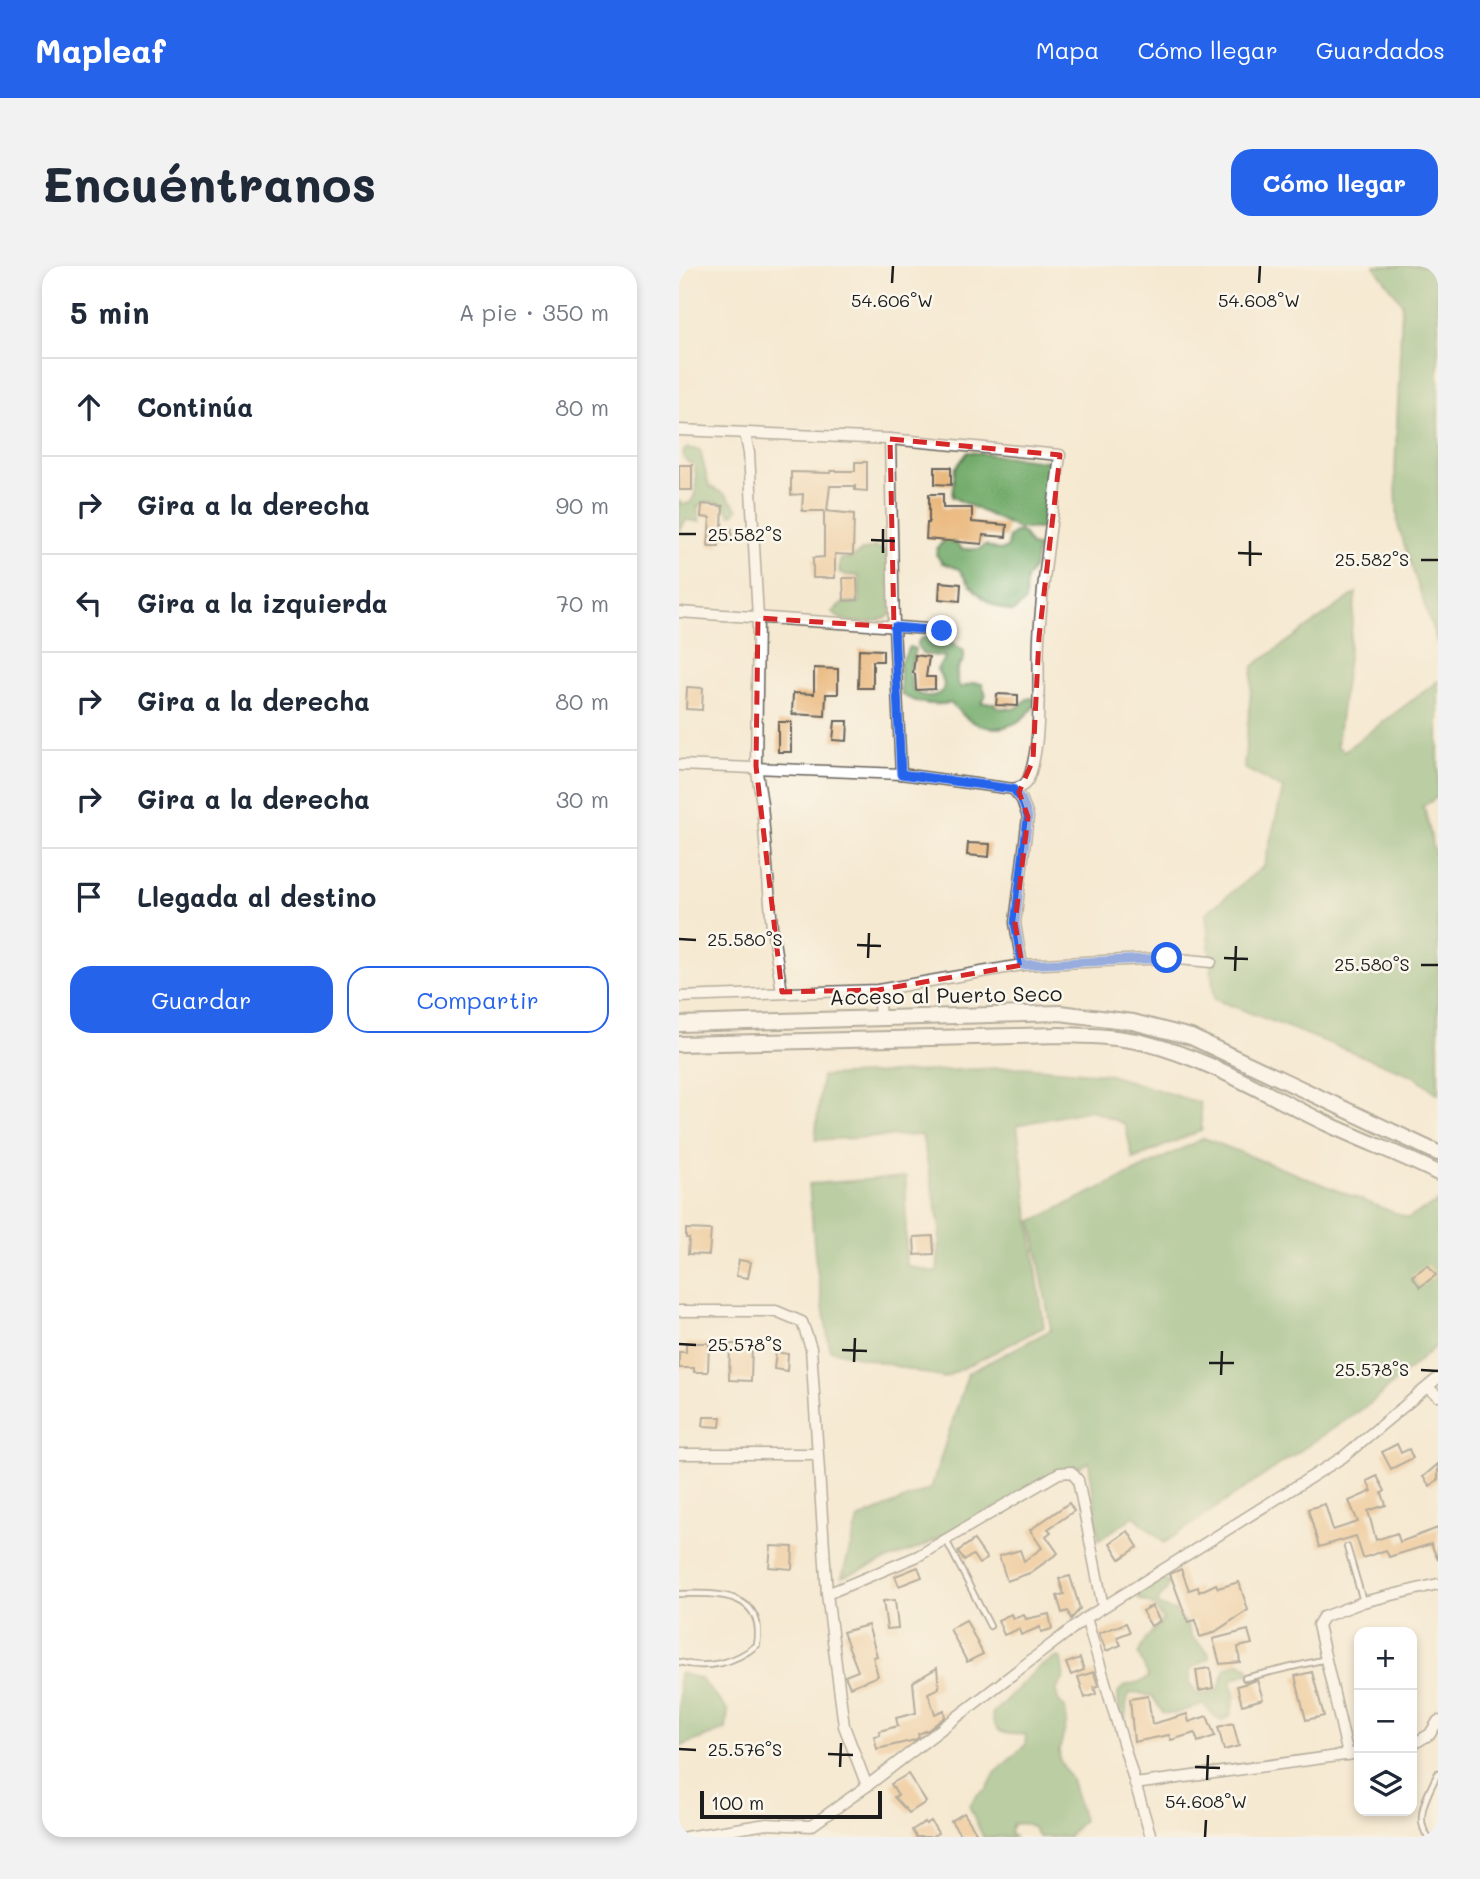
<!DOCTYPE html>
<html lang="es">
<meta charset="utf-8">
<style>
:root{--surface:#fff;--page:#f2f2f3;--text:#1f2937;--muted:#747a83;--line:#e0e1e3;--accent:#2563eb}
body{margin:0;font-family:Mali,sans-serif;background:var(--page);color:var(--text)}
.controls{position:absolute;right:21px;bottom:21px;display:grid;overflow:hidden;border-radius:14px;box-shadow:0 4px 10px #0003}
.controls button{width:63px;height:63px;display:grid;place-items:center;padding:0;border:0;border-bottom:2px solid var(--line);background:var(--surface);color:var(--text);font:35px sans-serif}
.scale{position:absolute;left:21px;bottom:18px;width:182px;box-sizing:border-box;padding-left:7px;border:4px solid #1c1c1c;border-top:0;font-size:19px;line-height:24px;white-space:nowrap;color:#1c1c1c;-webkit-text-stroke:5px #fbf7ec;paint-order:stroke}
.stop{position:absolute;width:21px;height:21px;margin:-16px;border:5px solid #2563eb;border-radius:50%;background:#fff}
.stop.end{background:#2563eb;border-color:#fff;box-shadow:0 2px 7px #0008}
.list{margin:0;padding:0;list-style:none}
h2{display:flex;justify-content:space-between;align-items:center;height:91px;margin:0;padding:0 28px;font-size:30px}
h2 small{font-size:23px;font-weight:400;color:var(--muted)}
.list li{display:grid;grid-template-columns:46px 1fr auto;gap:21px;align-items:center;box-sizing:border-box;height:98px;padding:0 28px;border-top:2px solid var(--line)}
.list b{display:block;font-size:26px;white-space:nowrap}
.list em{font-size:23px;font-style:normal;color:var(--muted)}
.actions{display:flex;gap:14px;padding:21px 28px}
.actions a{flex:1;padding:16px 0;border:2px solid var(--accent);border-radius:21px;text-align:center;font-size:24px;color:var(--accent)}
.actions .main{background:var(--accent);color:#fff}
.icon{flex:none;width:38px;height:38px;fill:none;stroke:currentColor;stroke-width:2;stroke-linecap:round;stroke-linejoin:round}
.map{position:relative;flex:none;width:759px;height:1571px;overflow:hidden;border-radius:21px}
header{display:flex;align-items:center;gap:42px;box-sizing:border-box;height:98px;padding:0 35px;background:var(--accent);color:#fff}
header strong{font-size:33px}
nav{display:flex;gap:38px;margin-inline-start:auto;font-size:24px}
.intro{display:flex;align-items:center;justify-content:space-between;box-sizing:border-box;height:168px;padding:0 42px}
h1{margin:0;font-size:49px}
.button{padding:18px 32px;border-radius:21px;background:var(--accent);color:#fff;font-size:24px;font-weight:700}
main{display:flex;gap:42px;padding:0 42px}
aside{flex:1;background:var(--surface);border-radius:21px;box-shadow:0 4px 10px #0003}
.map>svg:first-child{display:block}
</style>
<header>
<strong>Mapleaf</strong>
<nav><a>Mapa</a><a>Cómo llegar</a><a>Guardados</a></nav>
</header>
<div class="intro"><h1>Encuéntranos</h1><a class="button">Cómo llegar</a></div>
<main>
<aside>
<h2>5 min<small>A pie · 350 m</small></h2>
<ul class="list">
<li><svg class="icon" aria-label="ahead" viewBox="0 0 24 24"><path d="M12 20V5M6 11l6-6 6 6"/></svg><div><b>Continúa</b></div><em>80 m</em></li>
<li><svg class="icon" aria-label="right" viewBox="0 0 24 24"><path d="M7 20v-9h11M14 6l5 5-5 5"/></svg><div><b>Gira a la derecha</b></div><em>90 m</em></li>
<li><svg class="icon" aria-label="left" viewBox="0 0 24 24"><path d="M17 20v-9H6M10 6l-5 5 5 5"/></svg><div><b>Gira a la izquierda</b></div><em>70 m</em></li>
<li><svg class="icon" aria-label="right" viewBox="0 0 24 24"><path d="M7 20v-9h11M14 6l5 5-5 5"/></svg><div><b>Gira a la derecha</b></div><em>80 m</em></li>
<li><svg class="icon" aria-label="right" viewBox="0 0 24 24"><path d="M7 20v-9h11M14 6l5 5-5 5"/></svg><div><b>Gira a la derecha</b></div><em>30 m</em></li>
<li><svg class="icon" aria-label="arrive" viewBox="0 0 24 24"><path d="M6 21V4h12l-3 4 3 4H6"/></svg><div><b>Llegada al destino</b></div></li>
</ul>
<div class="actions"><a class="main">Guardar</a><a>Compartir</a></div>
</aside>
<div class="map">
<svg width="759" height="1571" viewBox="0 0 759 1571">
<rect width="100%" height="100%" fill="#fbf7ec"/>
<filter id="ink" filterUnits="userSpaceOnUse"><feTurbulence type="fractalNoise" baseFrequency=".0143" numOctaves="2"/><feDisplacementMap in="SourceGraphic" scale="14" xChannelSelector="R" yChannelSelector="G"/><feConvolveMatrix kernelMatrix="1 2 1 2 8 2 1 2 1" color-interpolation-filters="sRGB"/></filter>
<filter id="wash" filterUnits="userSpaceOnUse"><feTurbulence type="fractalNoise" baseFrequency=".00686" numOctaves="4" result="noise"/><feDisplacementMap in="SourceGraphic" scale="28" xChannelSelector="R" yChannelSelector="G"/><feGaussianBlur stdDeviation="1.57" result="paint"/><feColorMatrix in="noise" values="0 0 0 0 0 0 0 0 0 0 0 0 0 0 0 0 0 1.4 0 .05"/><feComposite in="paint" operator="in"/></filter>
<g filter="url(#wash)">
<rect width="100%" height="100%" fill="#f5e9d2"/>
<g fill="#72ab6a" stroke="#476443" stroke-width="2">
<polygon points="695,0 759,0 759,379 719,260 716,205 723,37"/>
<path d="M8,182L21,184L30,220L47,229L59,243L56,247L52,249L44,238L29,235L18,241L21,256L7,254L0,266V235L3,238L11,237C19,228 18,208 14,197H10L4,191V186Z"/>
<polygon points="289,186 377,196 366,263 338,262 273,231 276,203"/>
<path d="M339,265L345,268L352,280L359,281L355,301L347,314L346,336L334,346C308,340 293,324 280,303L263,297L257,288L259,281L268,272L274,274L283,283H300L306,279C314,281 321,288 329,281L330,271Z"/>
<path d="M196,281L207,285L209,289L212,349C197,358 165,361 153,346L164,337L181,336L180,310L167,309L160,306L161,293L173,292L183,285Z"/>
<polygon points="677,327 658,480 665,485 759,415 759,531 743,541 746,544 759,602 759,828 735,810 535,733 527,647 585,600 604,523 565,502 574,400"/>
<path d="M258,368L267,372L285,385V394C275,404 277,410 281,422L295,417L303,418L307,429L303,437H314L319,442L337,443L348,433L354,432L356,439C341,461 316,469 292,455C284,451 278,442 271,437C253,440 237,438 222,428L221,397L231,381L236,383L230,406L234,425C244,431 255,433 264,424L265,417L258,403L267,391L244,388L238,379L241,373Z"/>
<polygon points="344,801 428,808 521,837 523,864 454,893 446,858 412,844 338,859 365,1061 265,1112 151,1084 136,991 130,918 227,911 227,999 258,1007 261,962 243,869 136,874 143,810"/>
<polygon points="525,872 729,952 759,936 759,1078 692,1137 485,1277 455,1250 420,1274 410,1196 336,1232 245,1280 163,1311 179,1253 252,1222 289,1107 372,1064 353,955"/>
<path d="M482,1313L490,1317L487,1325L479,1334L480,1340L497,1345L509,1361L512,1370L530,1387V1392L511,1404V1417L519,1429L539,1424L547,1401L562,1397L570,1402V1407L556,1412L552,1416L556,1430L551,1450L543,1455C534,1452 532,1443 523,1439L494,1448L484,1447L473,1430L460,1427L450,1428C446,1436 448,1451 446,1462L439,1436V1426C449,1413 461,1420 470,1411L459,1388L466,1374L484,1354L474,1339L460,1333L459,1328L464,1323Z"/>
<path d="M378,1391L382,1392L385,1412L377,1425L379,1434L386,1442L388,1456L380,1485L381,1495L392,1513L404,1554L389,1571H359C354,1558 348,1556 334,1558L331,1567L335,1571H304L290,1540L299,1528L308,1523L316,1507L346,1479L347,1469C330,1467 315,1472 313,1448L360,1401Z"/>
<polygon points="0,1407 22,1413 49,1445 47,1463 0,1481"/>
</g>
<g id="blocks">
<g fill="#eab77c">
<polygon points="176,196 188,196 188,225 176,224 176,220 151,220 148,245 175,248 174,289 156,288 156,312 134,312 134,292 145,291 145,245 123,245 124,228 112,229 112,206 152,207 152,205 176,205"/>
<rect x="0" y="199" width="13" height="25"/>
<polygon points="256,201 272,201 272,219 256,218"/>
<polygon points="250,228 264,228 264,242 293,242 293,256 328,259 327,271 304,269 303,278 247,273 248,257 250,257"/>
<polygon points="23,238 44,240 43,262 53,263 52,272 40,272 40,280 29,280 31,252 22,251"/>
<polygon points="164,312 178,312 179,334 165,335"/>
<polygon points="261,316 282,318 281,335 260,333"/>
<polygon points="180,383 204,384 204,395 194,395 194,422 179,422"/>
<polygon points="236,389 250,391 247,411 256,411 256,423 237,424 236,408 234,407"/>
<polygon points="135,402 159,403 159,428 147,428 146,450 113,448 114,427 135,428"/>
<polygon points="8,421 24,422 23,444 7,443"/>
<polygon points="318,428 339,429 339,440 317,439"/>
<polygon points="156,455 169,455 168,475 154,474"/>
<rect x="99" y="456" width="13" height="30"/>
<polygon points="289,577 311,578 310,591 288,589"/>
<polygon points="7,963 32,964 30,989 9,988 10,972 7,972"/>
<polygon points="254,970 255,988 236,989 235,971"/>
<polygon points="60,994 72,996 69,1012 57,1010"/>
<polygon points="749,999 757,1009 741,1021 733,1010"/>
<polygon points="7,1077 30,1077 29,1106 15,1106 15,1102 0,1102 0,1086 7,1086"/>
<polygon points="51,1078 73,1078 72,1115 50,1114"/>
<polygon points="97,1086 109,1088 108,1105 95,1103"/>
<polygon points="25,1151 42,1151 41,1161 24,1160"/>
<polygon points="718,1178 722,1187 730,1183 734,1192 712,1203 703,1186"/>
<polygon points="759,1198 759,1213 751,1220 744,1211"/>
<polygon points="698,1210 706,1225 703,1227 707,1239 689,1245 697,1274 718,1267 721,1276 759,1262 759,1294 752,1278 710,1291 707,1284 684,1292 677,1270 640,1281 629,1243 646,1238 654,1264 679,1256 670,1235 693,1225 688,1215"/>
<polygon points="390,1237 395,1245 369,1263 372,1266 367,1270 379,1287 351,1307 328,1315 320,1290 341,1284 345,1295 363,1282 351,1264"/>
<polygon points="449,1265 459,1281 441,1293 431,1277"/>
<polygon points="295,1274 308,1293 300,1298 294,1289 285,1294 279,1285"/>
<polygon points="92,1280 114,1281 113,1303 90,1301"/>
<polygon points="239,1301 243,1311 220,1320 216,1310"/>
<polygon points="502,1303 510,1324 519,1321 520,1326 537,1318 539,1322 560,1316 569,1344 534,1367 521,1371 516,1354 509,1356 491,1308"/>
<polygon points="391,1310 401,1343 392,1353 389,1345 383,1347 378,1330 385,1328 380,1313"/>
<polygon points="216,1334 219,1362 208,1363 204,1335"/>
<polygon points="473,1340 481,1355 472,1360 463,1345"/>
<polygon points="332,1348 334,1353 345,1349 347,1353 370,1348 373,1363 362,1366 361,1361 342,1369 340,1363 325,1369 319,1354"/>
<polygon points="287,1354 304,1388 288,1396 271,1363"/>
<polygon points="447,1357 451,1366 438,1371 442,1379 427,1385 420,1367"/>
<polygon points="189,1359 198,1390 194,1391 199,1410 171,1421 166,1410 179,1405 164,1366"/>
<polygon points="569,1364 573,1378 559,1381 561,1396 541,1398 534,1373"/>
<polygon points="401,1392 405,1404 392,1409 387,1397"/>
<polygon points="258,1402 260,1422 249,1427 256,1448 265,1444 266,1451 249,1464 239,1468 240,1471 236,1474 198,1483 195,1470 201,1469 200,1465 219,1460 217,1452 237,1447 234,1416"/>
<polygon points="531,1402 534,1422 520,1425 517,1404"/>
<polygon points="415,1406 419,1420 415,1421 417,1428 406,1432 399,1411"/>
<polygon points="633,1406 645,1450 627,1454 616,1410"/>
<polygon points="578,1414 584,1433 563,1439 558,1420"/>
<polygon points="469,1430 473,1458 508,1448 510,1456 528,1450 536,1470 519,1476 516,1467 492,1474 490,1469 455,1476 451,1433"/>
<polygon points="554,1457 560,1480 545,1484 539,1461"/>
<polygon points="229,1508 247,1536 230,1547 215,1531 219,1529 212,1518"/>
<polygon points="285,1547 297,1566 295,1567 298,1571 283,1571 272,1555"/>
<polygon points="252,1555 259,1567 252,1571 237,1571 233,1564 246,1556 247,1558"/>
</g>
</g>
</g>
<g filter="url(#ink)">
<use href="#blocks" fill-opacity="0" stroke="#68645c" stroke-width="2"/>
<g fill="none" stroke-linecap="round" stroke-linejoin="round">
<defs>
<g id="lane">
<polyline points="267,1274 311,1360"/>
<polyline points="668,1281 684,1335"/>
<path d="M0,1328C39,1327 87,1326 78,1379C56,1397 28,1404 0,1396"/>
<polyline points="566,1412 647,1393"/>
<path d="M749,1571C734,1551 750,1526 759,1507"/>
</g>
<g id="street">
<path d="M0,164L211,173L381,189C374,249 363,311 360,372C358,412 364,474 350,511C347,520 341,521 334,523"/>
<polyline points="66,168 70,187 79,352 77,500 83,538 93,662 103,726"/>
<polyline points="211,173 215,361 222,508"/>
<polyline points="0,346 263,364"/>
<polyline points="0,499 222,508 334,523 343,534 349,551 336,657 343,699"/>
<polyline points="199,724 201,752"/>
<polyline points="0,731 199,724 343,699 488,692 532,696"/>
<polyline points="0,1045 97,1045 123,1056 132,1082 148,1328 165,1460 188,1520"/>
<polyline points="749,1122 759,1130"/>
<polyline points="0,1188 138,1188"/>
<polyline points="148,1328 239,1290 380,1207 392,1206 399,1214 424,1341"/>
<polyline points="407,1352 472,1571"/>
<polyline points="733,1479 751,1468 759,1455"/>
<polyline points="669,1489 639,1359 644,1351 684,1336 759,1318"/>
<polyline points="456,1518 680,1487"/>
<polyline points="7,1571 88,1558 132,1560 188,1520 407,1352 664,1191 759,1112"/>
</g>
<g id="secondary">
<polyline points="0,758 381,747 454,756 512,771 759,887"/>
<path d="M0,778L381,769C409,770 438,770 466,777C531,793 591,831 651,859C687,876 724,889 759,907"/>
</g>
</defs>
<use href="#lane" stroke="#68645c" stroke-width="8"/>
<use href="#street" stroke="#68645c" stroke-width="13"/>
<use href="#secondary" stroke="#68645c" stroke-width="18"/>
<use href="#lane" stroke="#fff" stroke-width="4.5"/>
<use href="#street" stroke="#fff" stroke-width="10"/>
<use href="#secondary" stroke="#fff" stroke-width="14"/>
</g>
</g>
<g fill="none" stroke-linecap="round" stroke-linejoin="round" filter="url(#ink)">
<polyline stroke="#2563eb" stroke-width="9" points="263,365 215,361 222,508 334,523 343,534 349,551 336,657 343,699 488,692"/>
</g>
<path d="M0 0H759V1571H0ZM211,173L381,189L360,371L354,494L340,526L349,551L336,657L343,699L199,724L103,726L77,500L79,352L215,361Z" fill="#f5e9d2" fill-opacity=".55" fill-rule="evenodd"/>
<path fill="none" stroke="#d62828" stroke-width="5" stroke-dasharray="14 9" stroke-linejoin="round" d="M211,173L381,189L360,371L354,494L340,526L349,551L336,657L343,699L199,724L103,726L77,500L79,352L215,361Z"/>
<path fill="none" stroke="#1c1c1c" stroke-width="2.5" d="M213,17L214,0M580,17L581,0M0,268H17M192,274L216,275M204,287V263M559,287L583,288M742,294H759M571,300V275M0,673L17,674M178,679L202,680M189,692L190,667M545,692L569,693M742,699H759M556,705L557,680M0,1078L17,1079M163,1084L188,1085M175,1096L176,1072M530,1097H555M742,1104L759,1105M542,1109L543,1085M0,1483L17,1484M149,1488L174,1489M161,1501L162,1477M516,1501L541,1502M528,1514L529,1489M526,1571L527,1554"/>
<g text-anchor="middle" stroke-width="5" stroke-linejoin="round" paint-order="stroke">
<g font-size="21" fill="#1c1c1c" stroke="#fbf7ec">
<text transform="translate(267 730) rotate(-1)" y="7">Acceso al Puerto Seco</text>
</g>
</g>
<g font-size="18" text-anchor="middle" fill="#1c1c1c" stroke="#fbf7ec" stroke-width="5" stroke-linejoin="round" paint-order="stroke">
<text x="213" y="41">54.606°W</text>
<text x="580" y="41">54.608°W</text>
<text x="66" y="275">25.582°S</text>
<text x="693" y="300">25.582°S</text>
<text x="66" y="680">25.580°S</text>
<text x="693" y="705">25.580°S</text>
<text x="66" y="1085">25.578°S</text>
<text x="693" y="1110">25.578°S</text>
<text x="66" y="1490">25.576°S</text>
<text x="527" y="1542">54.608°W</text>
</g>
</svg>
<div class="controls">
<button>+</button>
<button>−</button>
<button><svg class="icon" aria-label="layers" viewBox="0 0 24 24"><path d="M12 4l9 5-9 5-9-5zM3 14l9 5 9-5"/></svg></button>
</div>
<div class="scale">100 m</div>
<div class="stop" style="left:488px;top:692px"></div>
<div class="stop end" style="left:263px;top:365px"></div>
</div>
</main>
